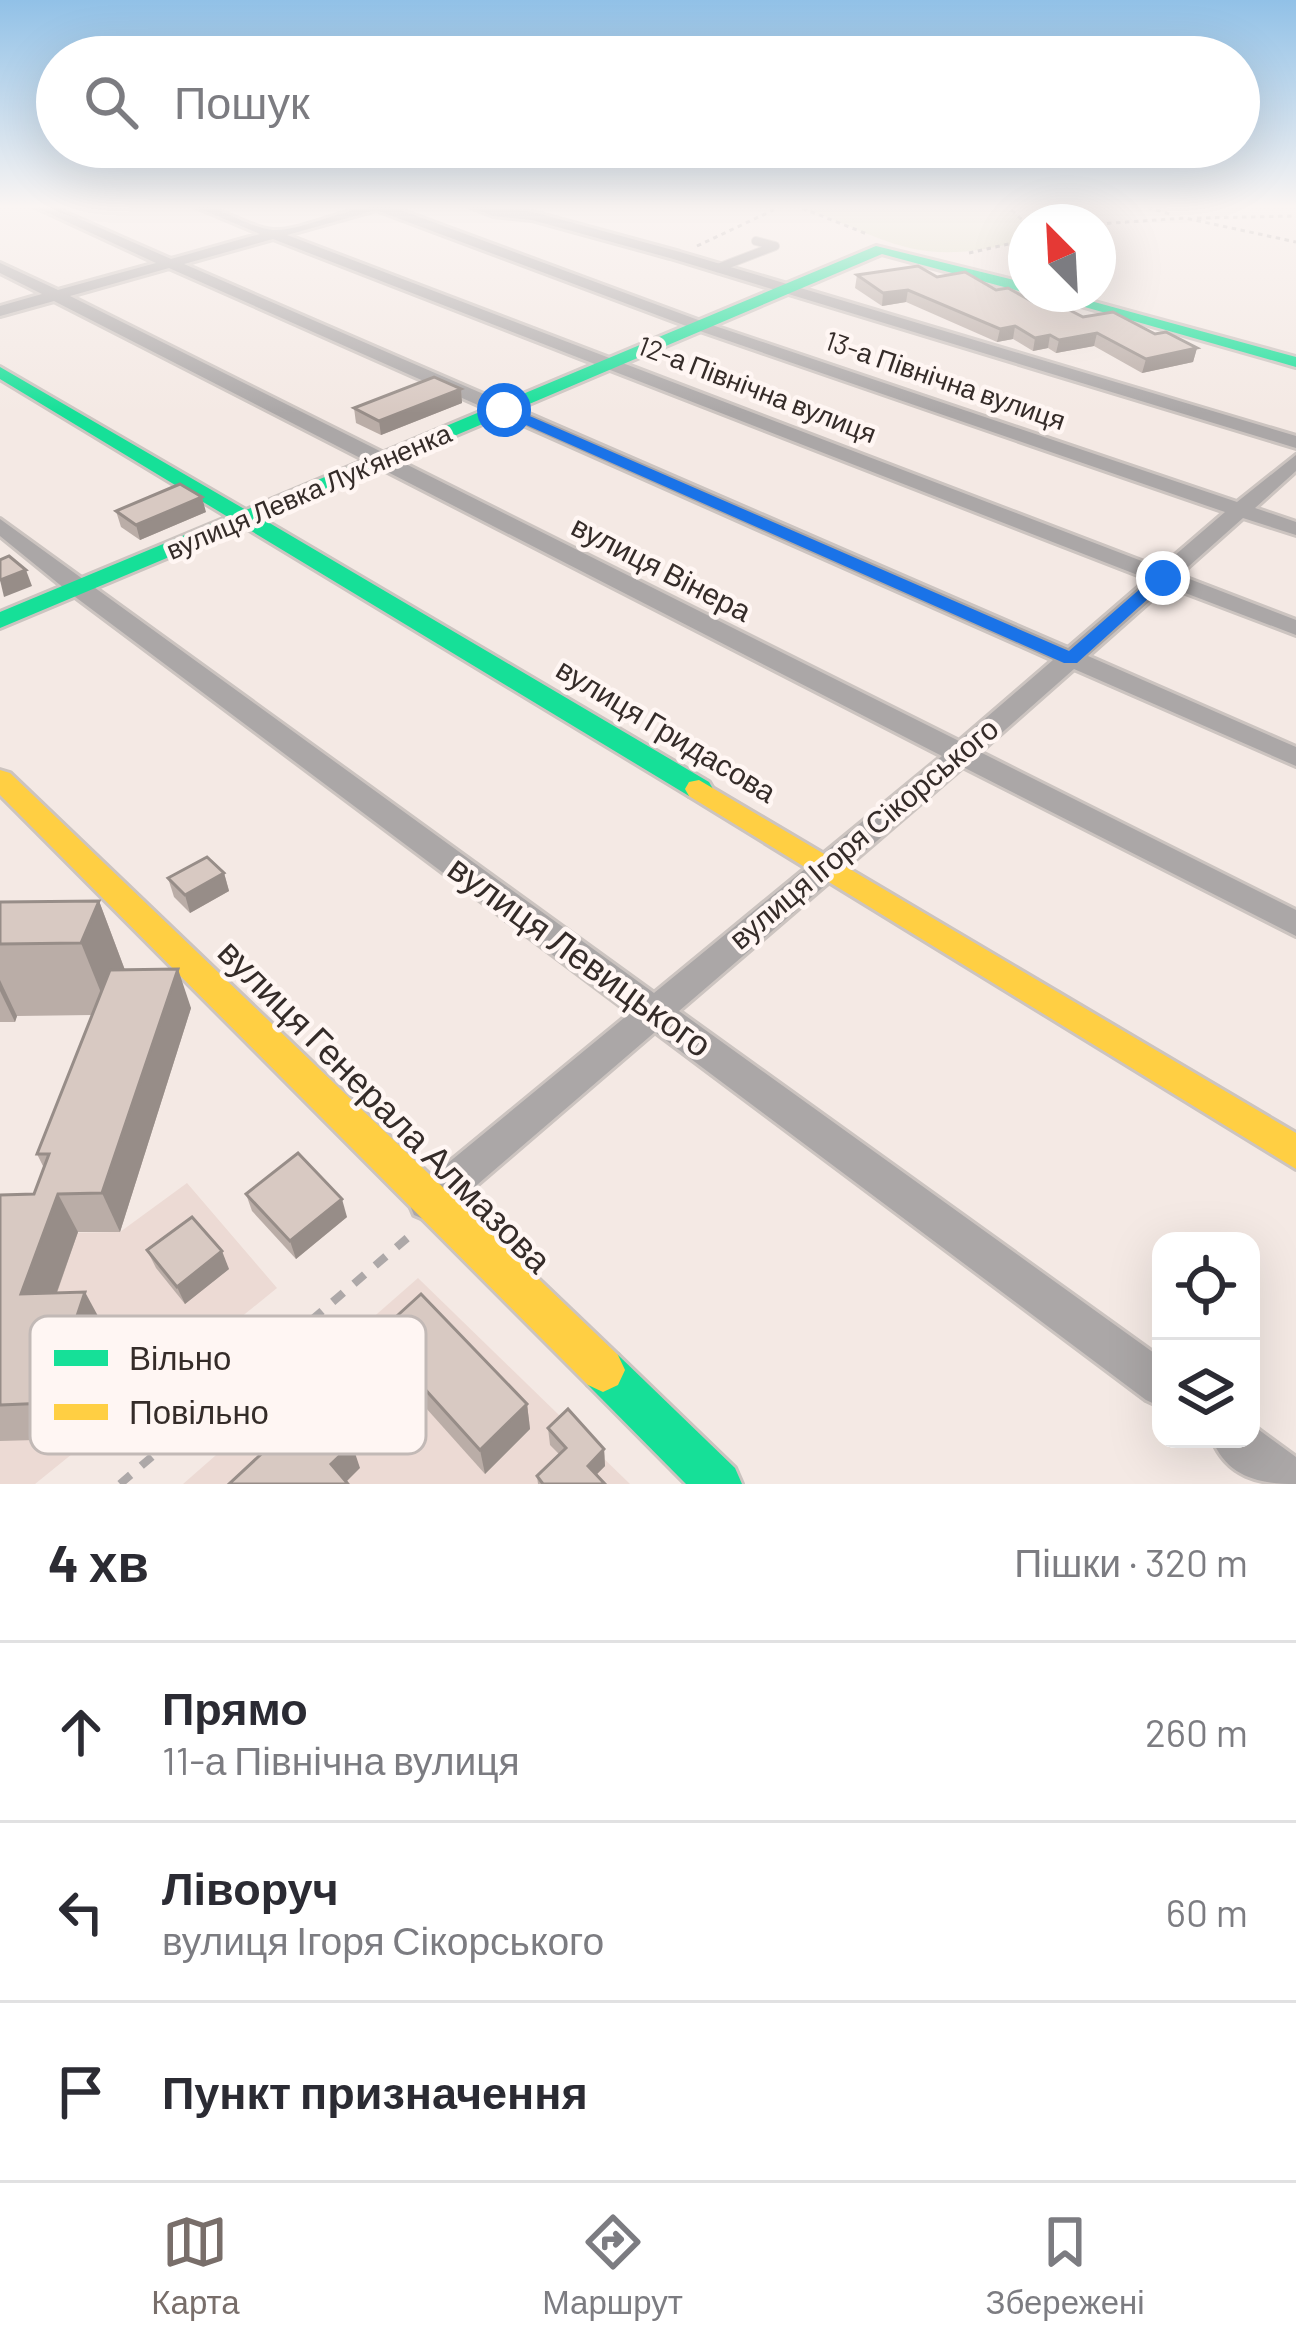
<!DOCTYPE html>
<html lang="uk">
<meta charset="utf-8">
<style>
:root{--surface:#fff;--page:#f2f2f3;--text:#2b2b33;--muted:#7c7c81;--line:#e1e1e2;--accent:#786e6a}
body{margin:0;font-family:Barlow,sans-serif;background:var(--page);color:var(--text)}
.controls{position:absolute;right:36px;bottom:36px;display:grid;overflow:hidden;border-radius:24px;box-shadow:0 12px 48px #0002}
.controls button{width:108px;height:108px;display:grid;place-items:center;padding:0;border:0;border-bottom:3px solid var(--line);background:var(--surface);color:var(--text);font:60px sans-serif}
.compass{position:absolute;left:1008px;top:204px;width:108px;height:108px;border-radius:50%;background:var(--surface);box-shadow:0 12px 48px #0002;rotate:336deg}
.stop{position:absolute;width:36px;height:36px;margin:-27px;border:9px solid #1a73e8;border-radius:50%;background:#fff}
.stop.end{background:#1a73e8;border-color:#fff;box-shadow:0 3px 12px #0008}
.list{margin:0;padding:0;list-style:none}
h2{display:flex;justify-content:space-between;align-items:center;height:156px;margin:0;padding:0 48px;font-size:51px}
h2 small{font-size:39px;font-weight:400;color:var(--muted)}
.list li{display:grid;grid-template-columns:78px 1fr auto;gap:36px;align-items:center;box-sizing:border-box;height:180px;padding:0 48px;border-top:3px solid var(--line)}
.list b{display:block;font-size:45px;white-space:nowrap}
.list p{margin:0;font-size:39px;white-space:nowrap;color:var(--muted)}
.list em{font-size:39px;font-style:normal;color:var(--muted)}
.icon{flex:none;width:66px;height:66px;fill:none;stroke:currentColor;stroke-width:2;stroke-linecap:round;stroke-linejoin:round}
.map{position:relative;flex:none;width:1296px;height:1484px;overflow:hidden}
.search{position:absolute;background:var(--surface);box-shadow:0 12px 48px #0002;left:36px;right:36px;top:36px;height:132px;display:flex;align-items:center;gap:30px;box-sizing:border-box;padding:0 42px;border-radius:66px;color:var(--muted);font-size:45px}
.sheet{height:696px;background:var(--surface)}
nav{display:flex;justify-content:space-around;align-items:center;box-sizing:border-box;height:168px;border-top:3px solid var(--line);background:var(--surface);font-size:33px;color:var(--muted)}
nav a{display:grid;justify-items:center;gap:6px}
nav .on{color:var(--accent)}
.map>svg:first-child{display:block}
</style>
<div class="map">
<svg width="1296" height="1484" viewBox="0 0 1296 1484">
<rect width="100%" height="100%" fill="#f4e9e4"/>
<g fill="#ecdad4">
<polygon points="187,1183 277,1288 35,1484 0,1484 0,1234 120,1232"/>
<polygon points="418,1278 630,1484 183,1484"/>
</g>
<path fill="#e0e0ca" d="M794,205H1014L1009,208L1026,223V240C913,270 894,240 794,205Z"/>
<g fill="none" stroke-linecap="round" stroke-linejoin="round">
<defs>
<polyline id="lane" points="718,268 775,246 756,241"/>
<g id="street">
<path d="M31,205H48L171,259L260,234L191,205C221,205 245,227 273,230C300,232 350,205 387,205L709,324L1237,502L1296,455V471L1255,508L1296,522V535L1243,518L1179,575L1296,620V635L1167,586L1088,656L1296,747V766L1074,669L980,752L1296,910V936L963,767L679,1011L1161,1358V1407L1146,1400L655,1032L442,1215L428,1221L414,1215L409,1203L414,1191L630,1013L70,593L0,536V519L654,993L942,756L54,301L0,316V306L42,294L0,273V263L58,290L156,263ZM376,210L697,330L1225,512L1160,568L287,235ZM273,239L1148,579L1068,648L184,264ZM169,268L1053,660L959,741L70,296Z"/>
<polygon points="465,205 533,212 680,252 1296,436 1296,448 670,258 532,220 493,216"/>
<path d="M1251,1424L1296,1457V1484C1259,1484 1227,1477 1212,1439H1251Z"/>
</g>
<g id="fast">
<polygon points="876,246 1026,283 1026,293 882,254 261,518 709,782 713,789 709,796 689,796 243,526 0,628 0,612 228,517 0,379 0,367 246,510"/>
<polygon points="1039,294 1065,294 1296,357 1296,367"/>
<polygon points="603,1348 618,1355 735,1468 742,1484 686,1484 588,1385 581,1370 588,1355"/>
</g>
<g id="slow">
<polygon points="0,770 10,773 618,1355 625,1370 618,1385 603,1392 588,1385 0,795"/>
<polygon points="699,780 1296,1133 1296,1169 689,796 685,789 689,782"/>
</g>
</defs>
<use href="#lane" stroke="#ccc4c0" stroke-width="10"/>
<use href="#street" stroke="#ccc4c0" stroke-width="6"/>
<use href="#fast" stroke="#ccc4c0" stroke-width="6"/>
<use href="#slow" stroke="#ccc4c0" stroke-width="6"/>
<g stroke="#ada8a8" stroke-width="3" stroke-dasharray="4.5 4.5" stroke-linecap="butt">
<polyline points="794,205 867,234"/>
<polyline points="1014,205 1009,208 1026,223"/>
<polyline points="1139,205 1173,215"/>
<polyline points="1197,218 1296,216"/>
<polyline points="1098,224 1185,218 1296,242"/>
<polyline points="697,246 784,205"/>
<polyline points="969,253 1026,240"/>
</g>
<polyline stroke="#ada8a8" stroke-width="8" stroke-dasharray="14 14" stroke-linecap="butt" points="120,1484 412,1234"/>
<use href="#lane" stroke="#aba7a7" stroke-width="8"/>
<use href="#street" fill="#aba7a7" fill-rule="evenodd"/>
<use href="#fast" fill="#16e098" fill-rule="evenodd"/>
<use href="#slow" fill="#ffcf43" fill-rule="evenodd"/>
</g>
<g fill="#baada7">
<polygon points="857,275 937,277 996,290 1083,317 1155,334 1197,348 1193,362 1142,373 1094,346 1056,353 1048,348 1033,351 1013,339 997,342 906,302 882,306 855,288"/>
<polygon points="461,389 462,403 381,435 356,423 354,408"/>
<polygon points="116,511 206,512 140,540 121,527"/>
<polygon points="224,873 229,891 190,913 174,897 168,878"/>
<polygon points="99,901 125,970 191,1008 120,1232 78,1232 57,1293 105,1329 71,1439 0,1441 0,1195 34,1194 44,1168 37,1154 92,1015 17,1016 15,1022 0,1022 0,902"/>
<polygon points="246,1194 347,1217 296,1259 252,1211"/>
<polygon points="147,1250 229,1269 185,1304 156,1268"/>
<polygon points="376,1335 527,1404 530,1429 485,1474 383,1360"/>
<polygon points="548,1428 604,1449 605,1466 596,1475 605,1484 538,1484 537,1476 559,1454 550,1445"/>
</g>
<g fill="#978d88">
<polygon points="908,290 906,302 882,306 883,293"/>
<polygon points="1015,326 1013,339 997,342 1000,329"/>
<polygon points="1097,333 1094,346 1056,353 1059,340"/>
<polygon points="1050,335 1048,348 1033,351 1035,338"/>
<polygon points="1197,348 1193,362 1142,373 1146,359"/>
<polygon points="461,389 462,403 381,435 379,421"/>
<polygon points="202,497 206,512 140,540 136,525"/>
<polygon points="26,570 32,586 4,597 0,580"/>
<polygon points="224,873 229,891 190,913 185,895"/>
<polygon points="99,901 126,973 110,1015 81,943"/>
<polygon points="178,969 191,1008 120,1232 102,1193"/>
<polygon points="0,980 17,1016 15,1022 0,991"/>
<polygon points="58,1194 78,1232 43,1331 21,1294"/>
<polygon points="342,1199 347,1217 296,1259 290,1241"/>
<polygon points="222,1251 229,1269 185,1304 177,1287"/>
<polygon points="85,1292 105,1329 71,1439 48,1403"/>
<polygon points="527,1404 530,1429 485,1474 480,1450"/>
<polygon points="352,1444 360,1468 344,1484 331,1464"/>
<polygon points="604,1449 605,1466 589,1482 588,1466"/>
</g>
<g fill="#d8c9c2" stroke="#978d88" stroke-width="3">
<polygon points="918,266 937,277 965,272 996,290 1008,288 1033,302 1048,299 1083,317 1113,312 1155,334 1166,332 1197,348 1146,359 1097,333 1059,340 1050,335 1035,338 1015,326 1000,329 908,290 883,293 857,275"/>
<polygon points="434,377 461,389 379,421 354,408"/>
<polygon points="180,484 202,497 136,525 116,511"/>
<polygon points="9,556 26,570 0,580 0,560"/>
<polygon points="207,857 224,873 185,895 168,878"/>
<polygon points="99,901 81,943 0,944 0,902"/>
<polygon points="178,969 102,1193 58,1194 21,1294 85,1292 48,1403 0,1405 0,1195 34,1194 49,1154 37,1154 110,970"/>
<polygon points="298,1153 342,1199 290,1241 246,1194"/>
<polygon points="192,1217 222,1251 177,1287 147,1250"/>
<polygon points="421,1294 527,1404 480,1450 376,1335"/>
<polygon points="316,1403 352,1444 331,1464 348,1484 229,1484"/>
<polygon points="568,1409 604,1449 588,1466 605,1484 543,1484 537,1476 566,1448 548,1428"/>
</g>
<linearGradient id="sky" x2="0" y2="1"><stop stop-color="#91c1e7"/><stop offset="0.5" stop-color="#faf5f3"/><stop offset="1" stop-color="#faf5f3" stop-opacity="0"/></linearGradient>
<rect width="1296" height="413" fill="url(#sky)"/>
<polygon fill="#1a73e8" points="499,407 509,407 1069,651 1157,574 1171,578 1077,663 1064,663 499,413"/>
<g text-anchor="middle" stroke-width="9" stroke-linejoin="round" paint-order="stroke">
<g font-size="27" fill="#352c29" stroke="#fff6f3">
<text transform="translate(945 381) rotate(19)" y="9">13-а Північна вулиця</text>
<text transform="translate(757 390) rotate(21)" y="9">12-а Північна вулиця</text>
<text transform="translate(309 492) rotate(-23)" y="9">вулиця Левка Лук'яненка</text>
</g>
<g font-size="30" fill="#352c29" stroke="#fff6f3">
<text transform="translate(661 569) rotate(27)" y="10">вулиця Вінера</text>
<text transform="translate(666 731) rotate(31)" y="10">вулиця Гридасова</text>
<text transform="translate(864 834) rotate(-40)" y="10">вулиця Ігоря Сікорського</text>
</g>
<g font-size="36" fill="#352c29" stroke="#fff6f3">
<text transform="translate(580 956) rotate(36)" y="13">вулиця Левицького</text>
<text transform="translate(385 1106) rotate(45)" y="13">вулиця Генерала Алмазова</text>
</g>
</g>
<rect x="30" y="1316" width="396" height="138" rx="18" fill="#fff6f3" stroke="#c2b9b6" stroke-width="3"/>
<rect x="54" y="1350" width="54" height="16" fill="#16e098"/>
<rect x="54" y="1404" width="54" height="16" fill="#ffcf43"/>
<g font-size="33" fill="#352c29">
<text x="129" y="1370">Вільно</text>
<text x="129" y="1424">Повільно</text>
</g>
</svg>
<div class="controls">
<button><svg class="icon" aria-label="locate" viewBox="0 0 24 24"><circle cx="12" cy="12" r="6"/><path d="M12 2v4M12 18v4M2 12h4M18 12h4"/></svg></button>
<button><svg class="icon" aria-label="layers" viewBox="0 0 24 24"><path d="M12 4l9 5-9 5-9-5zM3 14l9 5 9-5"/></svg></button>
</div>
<svg class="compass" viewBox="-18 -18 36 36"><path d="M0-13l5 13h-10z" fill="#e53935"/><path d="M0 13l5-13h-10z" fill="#7c7c81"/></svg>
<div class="stop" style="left:504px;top:410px"></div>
<div class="stop end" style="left:1163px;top:578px"></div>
<div class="search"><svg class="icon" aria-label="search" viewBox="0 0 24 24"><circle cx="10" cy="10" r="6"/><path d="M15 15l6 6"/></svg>Пошук</div>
</div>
<section class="sheet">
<h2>4 хв<small>Пішки · 320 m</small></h2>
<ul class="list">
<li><svg class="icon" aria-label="ahead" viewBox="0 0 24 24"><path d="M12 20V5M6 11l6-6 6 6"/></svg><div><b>Прямо</b><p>11-а Північна вулиця</p></div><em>260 m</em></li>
<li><svg class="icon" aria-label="left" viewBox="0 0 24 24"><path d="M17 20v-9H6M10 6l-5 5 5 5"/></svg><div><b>Ліворуч</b><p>вулиця Ігоря Сікорського</p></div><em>60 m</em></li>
<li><svg class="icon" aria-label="arrive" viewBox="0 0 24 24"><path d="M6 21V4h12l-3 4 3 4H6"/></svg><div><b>Пункт призначення</b></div></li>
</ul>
</section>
<nav>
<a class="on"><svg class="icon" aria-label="map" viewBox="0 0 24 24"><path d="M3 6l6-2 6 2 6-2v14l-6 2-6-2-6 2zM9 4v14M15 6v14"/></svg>Карта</a>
<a><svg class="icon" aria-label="directions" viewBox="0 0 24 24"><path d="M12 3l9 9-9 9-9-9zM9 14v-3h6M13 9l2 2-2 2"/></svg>Маршрут</a>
<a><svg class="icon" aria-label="saved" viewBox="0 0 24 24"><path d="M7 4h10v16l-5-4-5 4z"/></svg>Збережені</a>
</nav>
